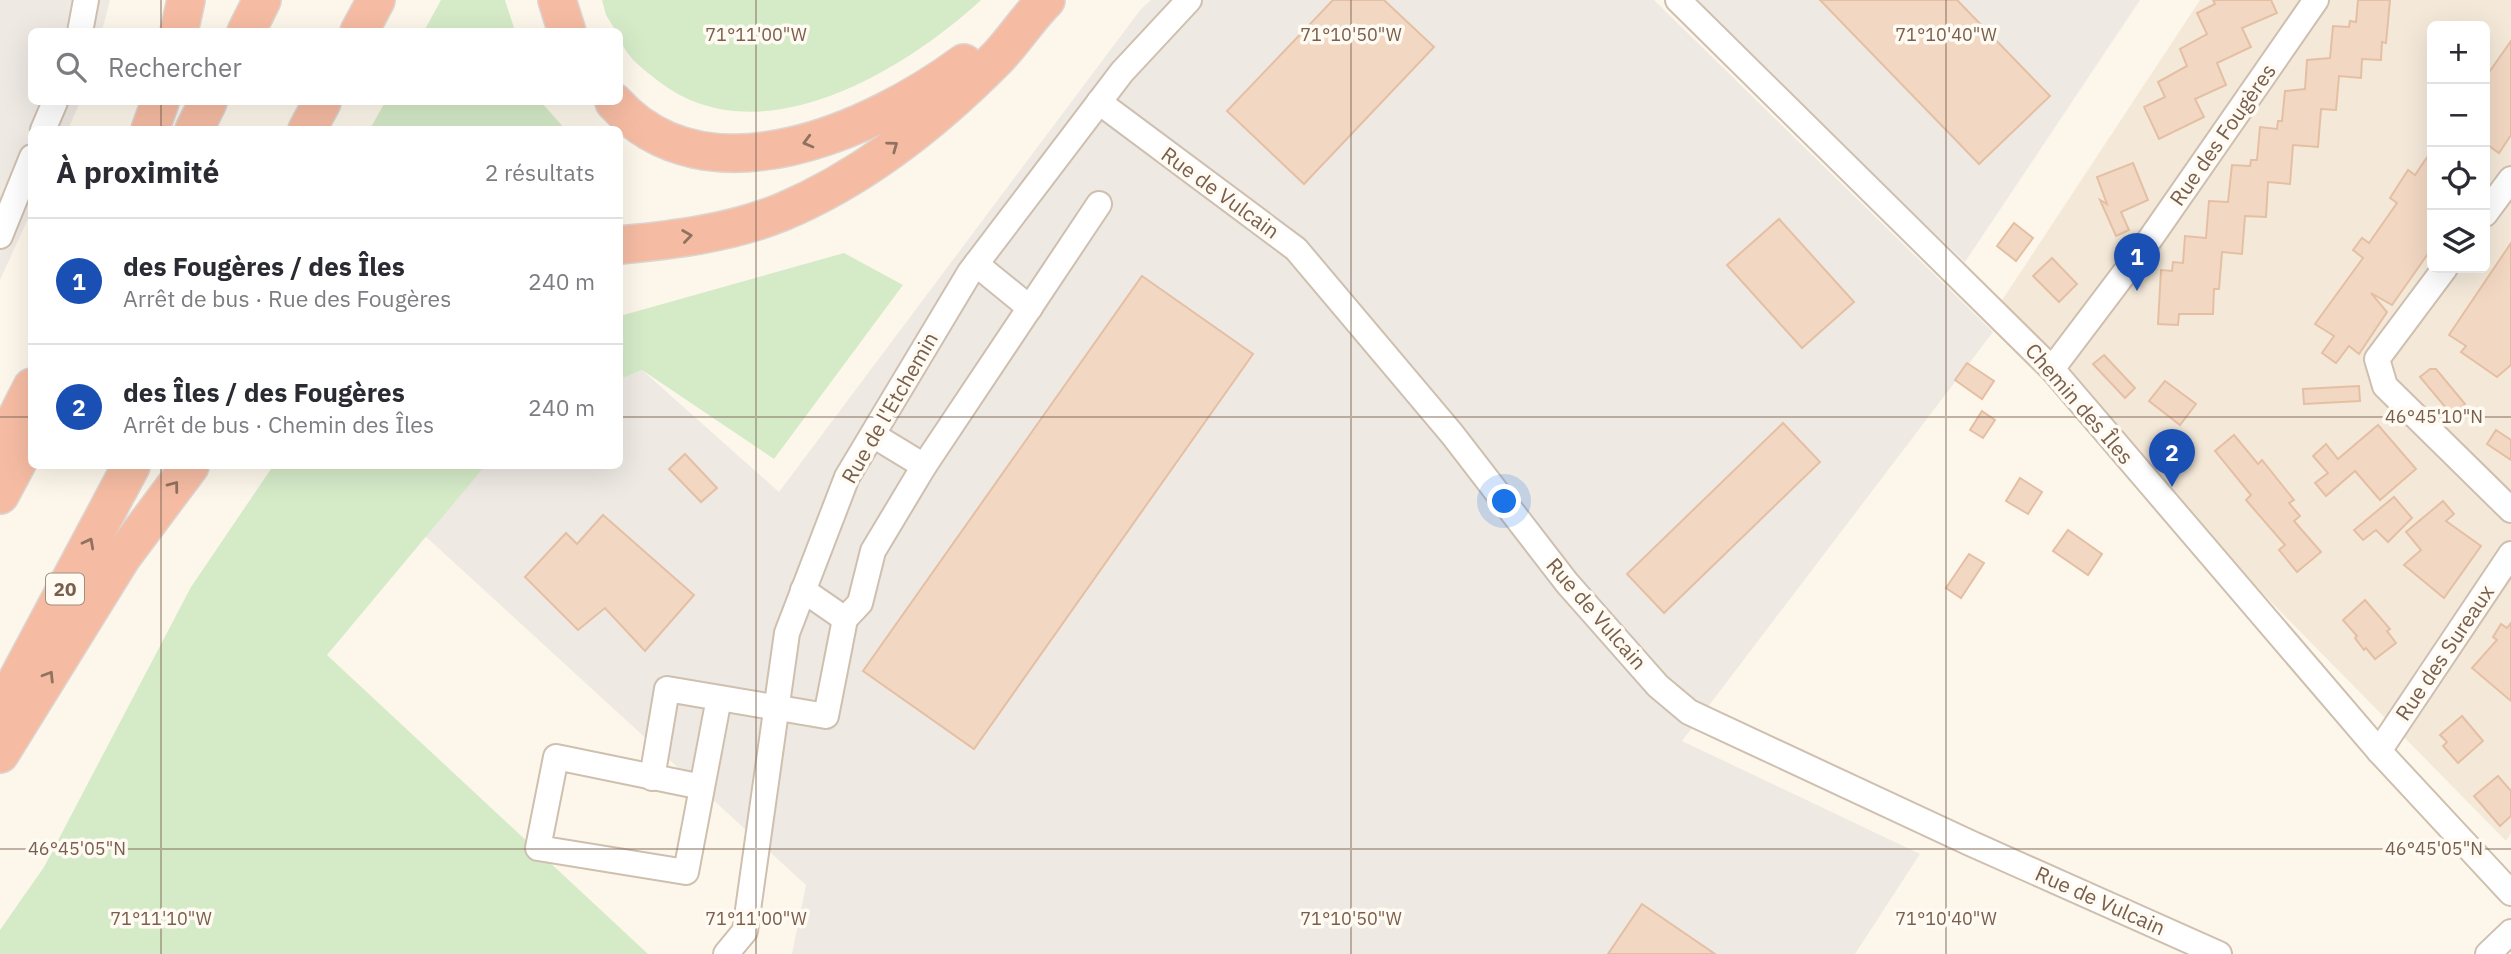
<!DOCTYPE html>
<html lang="fr">
<meta charset="utf-8">
<style>
:root{--surface:#fff;--page:#f7f7f7;--text:#2b2b33;--muted:#7c7c81;--line:#e1e1e2;--accent:#7e4e41}
body{margin:0;font-family:"IBM Plex Sans",sans-serif;background:var(--page);color:var(--text)}
.controls{position:absolute;right:21px;top:21px;display:grid;overflow:hidden;border-radius:10px;box-shadow:0 7px 28px #0002}
.controls button{width:63px;height:63px;display:grid;place-items:center;padding:0;border:0;border-bottom:2px solid var(--line);background:var(--surface);color:var(--text);font:35px sans-serif}
.you{position:absolute;left:1505px;top:502px;width:24px;height:24px;margin:-18px;border:5px solid #fff;border-radius:50%;background:#1a73e8;box-shadow:0 0 0 10px #1a73e833}
.badge{display:grid;place-items:center;width:46px;height:46px;border-radius:50%;background:var(--accent);color:#fff;font-size:23px;font-weight:700}
.pin{position:absolute;translate:-50% -58px;filter:drop-shadow(0 2px 4px #0008)}
.pin::after{content:'';position:absolute;top:37px;width:24px;height:21px;background:inherit;clip-path:polygon(0 0,100% 0,50% 100%)}
.list{margin:0;padding:0;list-style:none}
h2{display:flex;justify-content:space-between;align-items:center;height:91px;margin:0;padding:0 28px;font-size:30px}
h2 small{font-size:23px;font-weight:400;color:var(--muted)}
.list li{display:grid;grid-template-columns:46px 1fr auto;gap:21px;align-items:center;box-sizing:border-box;height:126px;padding:0 28px;border-top:2px solid var(--line)}
.list b{display:block;font-size:26px;white-space:nowrap}
.list p{margin:0;font-size:23px;white-space:nowrap;color:var(--muted)}
.list em{font-size:23px;font-style:normal;color:var(--muted)}
.icon{flex:none;width:38px;height:38px;fill:none;stroke:currentColor;stroke-width:2;stroke-linecap:round;stroke-linejoin:round}
.map{position:relative;flex:none;width:2511px;height:954px;overflow:hidden}
.search{position:absolute;background:var(--surface);box-shadow:0 7px 28px #0002;left:28px;top:28px;width:595px;height:77px;display:flex;align-items:center;gap:18px;box-sizing:border-box;padding:0 24px;border-radius:10px;color:var(--muted);font-size:26px}
.panel{position:absolute;background:var(--surface);box-shadow:0 7px 28px #0002;left:28px;top:126px;width:595px;height:343px;border-radius:10px}
.map>svg:first-child{display:block}
</style>
<div class="map">
<svg width="2511" height="954" viewBox="0 0 2511 954">
<rect width="100%" height="100%" fill="#fdf7eb"/>
<path fill="#f4e9d9" fill-rule="evenodd" d="M2200,0H2511V833L2506,841L1991,317ZM2432,26H2485V268H2432Z"/>
<g fill="#eee9e3">
<polygon points="0,0 110,0 102,31 32,32 32,102 80,102 68,129 32,130 31,212 0,280"/>
<polygon points="1151,0 1654,0 1993,332 1682,741 1920,854 1855,954 792,954 806,885 424,535 485,466 620,466 620,379 642,370 779,492 1141,9"/>
<polygon points="1687,0 2140,0 1965,262"/>
</g>
<g fill="#d5ebc8">
<polygon points="441,0 505,0 515,31 424,31"/>
<path d="M602,0H981C903,72 757,160 657,80C642,68 620,53 620,32L616,31L606,15Z"/>
<polygon points="385,102 541,102 565,129 370,129"/>
<polygon points="844,253 903,285 774,459 642,370 620,379 620,316"/>
<polygon points="273,466 485,466 327,655 648,954 0,954 0,930 44,867 191,587"/>
</g>
<g fill="#f2d8c3" stroke="#e5bfa3" stroke-width="2">
<polygon points="1333,0 1384,0 1434,47 1304,184 1227,111"/>
<polygon points="1820,0 1957,0 2050,96 1979,164"/>
<polygon points="2213,0 2271,0 2277,13 2242,28 2251,47 2217,63 2226,85 2195,99 2204,117 2159,139 2144,107 2165,97 2158,82 2187,66 2180,49 2207,34 2197,13 2215,4"/>
<polygon points="2358,0 2390,0 2386,43 2382,42 2381,60 2362,59 2361,78 2339,76 2336,110 2321,109 2318,147 2293,145 2290,184 2268,182 2266,217 2245,216 2242,254 2222,252 2219,289 2214,289 2213,314 2179,314 2178,325 2158,324 2161,270 2172,271 2173,262 2183,263 2185,236 2206,238 2209,201 2228,202 2232,165 2250,166 2251,160 2257,160 2260,127 2277,129 2278,121 2282,121 2285,91 2305,89 2307,60 2330,58 2333,26 2349,27 2350,21 2356,22"/>
<polygon points="2511,41 2511,135 2499,153 2485,143 2485,78"/>
<polygon points="2432,150 2432,248 2392,305 2371,293 2387,312 2359,354 2349,346 2336,363 2322,353 2334,336 2315,324 2363,258 2353,250 2362,238 2369,243 2397,203 2390,198 2408,170 2415,175"/>
<polygon points="2133,163 2148,200 2121,212 2129,230 2116,236 2100,200 2107,204 2097,177"/>
<polygon points="1779,219 1854,302 1802,348 1727,265"/>
<polygon points="2014,223 2033,238 2016,261 1997,246"/>
<polygon points="2511,243 2511,365 2497,377 2461,352 2466,346 2449,335"/>
<polygon points="2052,258 2077,284 2059,302 2033,276"/>
<polygon points="1142,276 1253,354 974,749 863,671"/>
<polygon points="2104,355 2135,388 2125,398 2093,364"/>
<polygon points="1967,363 1994,381 1982,399 1955,380"/>
<polygon points="2430,369 2436,369 2465,404 2452,415 2420,377"/>
<polygon points="2165,381 2196,404 2180,425 2149,401"/>
<polygon points="2359,386 2360,401 2304,404 2303,389"/>
<polygon points="1982,411 1995,420 1983,438 1970,430"/>
<polygon points="1783,423 1820,462 1664,613 1627,574"/>
<polygon points="2378,425 2416,469 2380,500 2355,471 2326,496 2315,483 2328,473 2313,456 2326,444 2338,459"/>
<polygon points="2496,430 2511,440 2511,460 2487,444"/>
<polygon points="2234,435 2258,464 2262,460 2294,500 2289,503 2300,516 2294,521 2321,552 2297,572 2279,550 2285,545 2246,500 2251,495 2215,451"/>
<polygon points="685,454 717,488 701,502 669,469"/>
<polygon points="2020,478 2042,492 2028,514 2006,501"/>
<polygon points="2394,497 2412,518 2388,542 2376,530 2363,540 2354,530"/>
<polygon points="2443,501 2454,514 2446,521 2481,546 2444,598 2404,565 2421,550 2406,532"/>
<polygon points="603,515 694,595 645,651 605,608 578,630 525,577 566,533 577,544"/>
<polygon points="2068,530 2102,554 2088,575 2053,551"/>
<polygon points="1969,554 1984,563 1961,598 1946,588"/>
<polygon points="2365,600 2390,629 2387,631 2396,643 2375,659 2366,648 2364,650 2355,638 2357,636 2343,620"/>
<polygon points="2511,623 2511,701 2472,668 2497,640 2493,637 2501,624 2507,628"/>
<polygon points="2462,716 2483,741 2458,763 2443,746 2447,742 2440,735"/>
<polygon points="2498,776 2511,791 2511,816 2500,826 2474,796"/>
<polygon points="1642,904 1715,954 1608,954"/>
</g>
<g fill="none" stroke-linecap="round" stroke-linejoin="round">
<defs>
<g id="minor">
<polyline points="1678,0 2052,369 2379,751 2511,893"/>
<polyline points="80,32 86,0"/>
<polyline points="1099,102 1296,249 1452,434 1567,583 1658,686 1689,712 1970,843 2219,954"/>
<polyline points="43,130 55,102"/>
<polyline points="2485,214 2511,179"/>
<polyline points="0,236 32,157"/>
<polyline points="976,264 1030,308"/>
<polyline points="2445,268 2377,359 2385,386 2511,510"/>
<polyline points="2052,369 2148,242 2316,0"/>
<polyline points="873,435 924,466"/>
<polyline points="803,590 845,619"/>
<polyline points="2379,751 2511,554"/>
<polyline points="652,778 667,689 826,716 845,619 860,603 873,551 924,466 1099,204"/>
<polyline points="702,787 556,757 538,848 686,872 719,698"/>
<polyline points="726,954 745,931 787,633 847,477 970,272 1122,72 1189,0"/>
<polyline points="2488,954 2511,932"/>
</g>
<g id="highway">
<polyline points="557,0 567,32"/>
<polyline points="179,32 186,0"/>
<polyline points="246,32 262,0"/>
<polyline points="359,32 376,0"/>
<path d="M614,102C707,206 873,130 964,63"/>
<polyline points="150,130 160,102"/>
<polyline points="194,130 208,102"/>
<polyline points="307,130 322,102"/>
<path d="M620,245C673,240 731,233 782,212C863,178 937,119 998,57C1015,39 1028,18 1046,0"/>
<polyline points="0,450 32,387"/>
<polyline points="0,495 32,435"/>
<polyline points="0,712 131,466"/>
<polyline points="0,754 122,557 190,466"/>
</g>
</defs>
<use href="#minor" stroke="#cfbfaf" stroke-width="28"/>
<use href="#highway" stroke="#dcd5d1" stroke-width="40"/>
<use href="#minor" stroke="#fff" stroke-width="24"/>
<use href="#highway" stroke="#f6bca3" stroke-width="37"/>
</g>
<defs><path id="oneway-chevron" d="M-2-3.5L2.5 0L-2 3.5" fill="none" stroke-width="1.6" stroke-linecap="round" stroke-linejoin="round" transform="scale(1.75)"/></defs>
<g stroke="#91725e">
<use href="#oneway-chevron" transform="translate(808 142) rotate(165)"/>
<use href="#oneway-chevron" transform="translate(893 146) rotate(-36)"/>
<use href="#oneway-chevron" transform="translate(687 236) rotate(-8)"/>
<use href="#oneway-chevron" transform="translate(174 486) rotate(-53)"/>
<use href="#oneway-chevron" transform="translate(89 543) rotate(-62)"/>
<use href="#oneway-chevron" transform="translate(49 676) rotate(-58)"/>
</g>
<path fill="none" stroke="#785f4d" stroke-width="2" stroke-opacity="0.45" d="M161,0V32M756,0V954M1351,0V954M1946,0V954M161,102V130M0,417H32M620,417H2511M161,466V954M0,849H2511"/>
<g text-anchor="middle" stroke-width="7" stroke-linejoin="round" paint-order="stroke">
<rect fill="#fffaf2" stroke="#a08e7e" stroke-width="2" x="46" y="573.5" width="38" height="31" rx="5"/>
<g font-size="19" font-weight="bold" fill="#785f4d">
<text x="65" y="596">20</text>
</g>
<g font-size="21" fill="#785f4d" stroke="#fffaf2">
<text transform="translate(2223 135) rotate(-55)" y="7">Rue des Fougères</text>
<text transform="translate(1220 193) rotate(36)" y="7">Rue de Vulcain</text>
<text transform="translate(2079 404) rotate(49)" y="7">Chemin des Îles</text>
<text transform="translate(890 408) rotate(-60)" y="7">Rue de l'Etchemin</text>
<text transform="translate(1596 614) rotate(49)" y="7">Rue de Vulcain</text>
<text transform="translate(2445 653) rotate(-56)" y="7">Rue des Sureaux</text>
<text transform="translate(2100 901) rotate(24)" y="7">Rue de Vulcain</text>
</g>
</g>
<g font-size="18" text-anchor="middle" fill="#785f4d" stroke="#fffaf2" stroke-width="7" stroke-linejoin="round" paint-order="stroke">
<text x="756" y="41">71°11'00"W</text>
<text x="1351" y="41">71°10'50"W</text>
<text x="1946" y="41">71°10'40"W</text>
<text x="2434" y="423">46°45'10"N</text>
<text x="77" y="855">46°45'05"N</text>
<text x="2434" y="855">46°45'05"N</text>
<text x="161" y="925">71°11'10"W</text>
<text x="756" y="925">71°11'00"W</text>
<text x="1351" y="925">71°10'50"W</text>
<text x="1946" y="925">71°10'40"W</text>
</g>
</svg>
<div class="controls">
<button>+</button>
<button>−</button>
<button><svg class="icon" aria-label="locate" viewBox="0 0 24 24"><circle cx="12" cy="12" r="6"/><path d="M12 2v4M12 18v4M2 12h4M18 12h4"/></svg></button>
<button><svg class="icon" aria-label="layers" viewBox="0 0 24 24"><path d="M12 4l9 5-9 5-9-5zM3 14l9 5 9-5"/></svg></button>
</div>
<div class="you"></div>
<div class="pin badge" style="left:2137px;top:291px;background:#1a4fb4">1</div>
<div class="pin badge" style="left:2172px;top:487px;background:#1a4fb4">2</div>
<div class="search"><svg class="icon" aria-label="search" viewBox="0 0 24 24"><circle cx="10" cy="10" r="6"/><path d="M15 15l6 6"/></svg>Rechercher</div>
<section class="panel">
<h2>À proximité<small>2 résultats</small></h2>
<ul class="list">
<li><span class="badge" style="background:#1a4fb4">1</span><div><b>des Fougères / des Îles</b><p>Arrêt de bus · Rue des Fougères</p></div><em>240 m</em></li>
<li><span class="badge" style="background:#1a4fb4">2</span><div><b>des Îles / des Fougères</b><p>Arrêt de bus · Chemin des Îles</p></div><em>240 m</em></li>
</ul>
</section>
</div>
